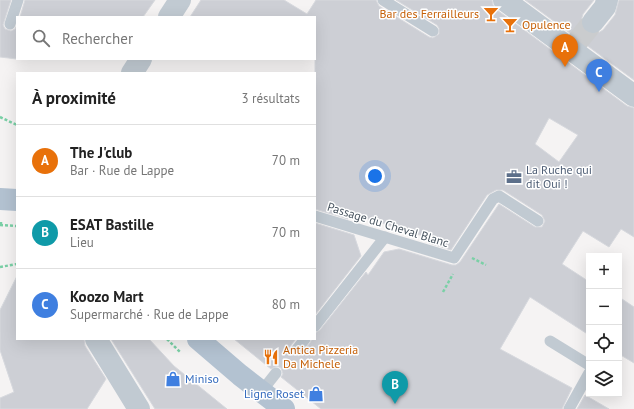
<!DOCTYPE html>
<html lang="fr">
<meta charset="utf-8">
<style>
:root{--surface:#fff;--page:#f2f2f2;--text:#222;--muted:#767676;--line:#e0e0e0;--accent:#d93025}
body{margin:0;font-family:"PT Sans",sans-serif;background:var(--page);color:var(--text)}
.controls{position:absolute;right:12px;bottom:12px;display:grid;overflow:hidden;border-radius:0px;box-shadow:0 4px 16px #0002}
.controls button{width:36px;height:36px;display:grid;place-items:center;padding:0;border:0;border-bottom:1px solid var(--line);background:var(--surface);color:var(--text);font:20px sans-serif}
.you{position:absolute;left:375px;top:176px;width:14px;height:14px;margin:-10px;border:3px solid #fff;border-radius:50%;background:#1a73e8;box-shadow:0 0 0 6px #1a73e833}
.badge{display:grid;place-items:center;width:26px;height:26px;border-radius:50%;background:var(--accent);color:#fff;font-size:13px;font-weight:700}
.pin{position:absolute;translate:-50% -33px;filter:drop-shadow(0 1px 2px #0008)}
.pin::after{content:'';position:absolute;top:21px;width:14px;height:12px;background:inherit;clip-path:polygon(0 0,100% 0,50% 100%)}
.list{margin:0;padding:0;list-style:none}
h2{display:flex;justify-content:space-between;align-items:center;height:52px;margin:0;padding:0 16px;font-size:17px}
h2 small{font-size:13px;font-weight:400;color:var(--muted)}
.list li{display:grid;grid-template-columns:26px 1fr auto;gap:12px;align-items:center;box-sizing:border-box;height:72px;padding:0 16px;border-top:1px solid var(--line)}
.list b{display:block;font-size:15px;white-space:nowrap}
.list p{margin:0;font-size:13px;white-space:nowrap;color:var(--muted)}
.list em{font-size:13px;font-style:normal;color:var(--muted)}
.icon{flex:none;width:22px;height:22px;fill:none;stroke:currentColor;stroke-width:2;stroke-linecap:round;stroke-linejoin:round}
.map{position:relative;flex:none;width:634px;height:409px;overflow:hidden}
.search{position:absolute;background:var(--surface);box-shadow:0 4px 16px #0002;left:16px;top:16px;width:300px;height:44px;display:flex;align-items:center;gap:10px;box-sizing:border-box;padding:0 14px;border-radius:0px;color:var(--muted);font-size:15px}
.panel{position:absolute;background:var(--surface);box-shadow:0 4px 16px #0002;left:16px;top:72px;width:300px;height:268px;border-radius:0px}
.map>svg:first-child{display:block}
</style>
<div class="map">
<svg width="634" height="409" viewBox="0 0 634 409">
<rect width="100%" height="100%" fill="#f5f3f3"/>
<g fill="#cdcfd5" stroke="#d7d9de" fill-rule="evenodd">
<polygon points="0,0 11,0 3,25 5,29 11,31 15,29 17,25 17,59 0,57"/>
<polygon points="25,0 155,0 143,17 20,17"/>
<path d="M201,0H284L307,14L316,0H376L379,6L429,37L433,38L439,34V28L437,25L396,0H492L493,5L497,10L627,106L634,108V237L621,229L609,247L583,231L562,264L588,281L589,279V335L530,297L500,349L572,388L562,409H321L281,377L283,374L281,368L277,366L271,369L234,339H296L291,345L290,351L293,355L299,356L310,343L312,339H315V333L320,330L366,272L368,275L384,252L399,249L452,265H456L460,262L499,204L535,227H542L545,221L542,215L503,190H496L487,195L451,250L429,243L439,241L346,212L348,219L315,209V17H190ZM549,118L578,135L559,162L535,144Z"/>
<polygon points="525,0 594,0 583,14 581,21 581,26 585,31 592,34 598,33 603,30 615,15 619,0 634,0 634,80"/>
<polygon points="315,223 354,235 361,256 315,315"/>
<polygon points="17,276 17,339 84,339 85,346 106,379 87,409 0,409 0,398 14,392 0,350 0,310"/>
<polygon points="619,297 634,307 634,363 619,354"/>
<polygon points="111,339 149,339 174,366 227,409 155,409"/>
<polygon points="585,395 609,409 577,409"/>
</g>
<g fill="none" stroke-linecap="round" stroke-linejoin="round">
<polyline stroke="#caccce" stroke-width="22" stroke-dasharray="22 11" stroke-linecap="butt" points="577,42 593,22"/>
<g stroke="#7ad0a6" stroke-width="2.5" stroke-dasharray="3 2" stroke-linecap="butt">
<polyline points="0,117 17,125"/>
<polyline points="0,225 17,226"/>
<polyline points="1,225 1,220"/>
<polyline points="472,258 486,265"/>
<polyline points="0,267 17,264"/>
<polyline points="443,292 453,274"/>
<polyline points="167,339 181,353"/>
</g>
<g stroke="#c1cad2" stroke-width="11">
<polyline points="383,0 433,31"/>
<polyline points="10,24 18,0"/>
<polyline points="315,216 454,258 493,199 499,196 538,221"/>
<polyline points="315,326 385,237"/>
<polyline points="550,341 589,365"/>
<polyline points="297,349 305,339"/>
<polyline points="261,392 276,373"/>
<polyline points="569,409 589,373"/>
</g>
<g stroke="#c1cad2" stroke-width="22">
<polyline points="504,0 634,96"/>
<polyline points="169,17 180,0"/>
<polyline points="593,22 605,7 607,0"/>
<polyline points="132,73 141,59"/>
<polyline points="96,339 139,409"/>
</g>
<g stroke="#b3c2d1" stroke-width="22">
<polyline points="0,199 17,200"/>
<polyline points="198,339 240,375 284,409"/>
</g>
</g>
<defs>
<symbol id="bar-bare" viewBox="-9 -9 18 18"><path d="M-6-5H6L.8 .8V4.5H3.5V6h-7V4.5H-.8V.8Z" fill="#e8710a" stroke="#fff" stroke-width="2.5" paint-order="stroke"/></symbol>
<symbol id="office-bare" viewBox="-9 -9 18 18"><path d="M-6-3h4V-5.5h4V-3h4V5H-6ZM-1-4.5V-3h2v-1.5ZM-6 0V1H6V0Z" fill="#5c6f8a" stroke="#fff" stroke-width="2.5" paint-order="stroke"/></symbol>
<symbol id="restaurant-bare" viewBox="-9 -9 18 18"><path d="M-5-6h1v4h1v-4h1v4h1v-4h1v5L-1.5 .5V6h-2V.5L-5-1ZM5-6V6H3V1.5H1.5Q1.5-4 5-6Z" fill="#e8710a" stroke="#fff" stroke-width="2.5" paint-order="stroke"/></symbol>
<symbol id="shop-bare" viewBox="-9 -9 18 18"><path d="M-5-2.5h2.3a2.7 3.5 0 0 1 5.4 0H5L5.5 6h-11ZM-1.5-2.5h3a1.5 2.3 0 0 0-3 0Z" fill="#3f7fe0" stroke="#fff" stroke-width="2.5" paint-order="stroke"/></symbol>
</defs>
<g fill-rule="evenodd">
<use href="#bar-bare" x="480" y="3" width="22" height="22"/>
<use href="#bar-bare" x="499" y="14" width="22" height="22"/>
<use href="#office-bare" x="503" y="166" width="22" height="22"/>
<use href="#restaurant-bare" x="260" y="346" width="22" height="22"/>
<use href="#shop-bare" x="162" y="368" width="22" height="22"/>
<use href="#shop-bare" x="305" y="383" width="22" height="22"/>
</g>
<g text-anchor="middle" stroke-width="3" stroke-linejoin="round" paint-order="stroke">
<g font-size="12" fill="#c56008" stroke="#fff" text-anchor="start">
<text x="479" y="18" text-anchor="end">Bar des Ferrailleurs</text>
<text x="522" y="29">Opulence</text>
<text x="283" y="354">Antica Pizzeria<tspan x="283" dy="14">Da Michele</tspan></text>
</g>
<g font-size="12" fill="#4e5e75" stroke="#fff" text-anchor="start">
<text x="526" y="174">La Ruche qui<tspan x="526" dy="14">dit Oui !</tspan></text>
</g>
<g font-size="12" fill="#4a5661" stroke="#fff">
<text transform="translate(388 225) rotate(17)" y="4">Passage du Cheval Blanc</text>
</g>
<g font-size="12" fill="#366cbe" stroke="#fff" text-anchor="start">
<text x="185" y="383">Miniso</text>
<text x="304" y="398" text-anchor="end">Ligne Roset</text>
</g>
</g>
</svg>
<div class="controls">
<button>+</button>
<button>−</button>
<button><svg class="icon" aria-label="locate" viewBox="0 0 24 24"><circle cx="12" cy="12" r="6"/><path d="M12 2v4M12 18v4M2 12h4M18 12h4"/></svg></button>
<button><svg class="icon" aria-label="layers" viewBox="0 0 24 24"><path d="M12 4l9 5-9 5-9-5zM3 14l9 5 9-5"/></svg></button>
</div>
<div class="you"></div>
<div class="pin badge" style="left:565px;top:67px;background:#e8710a">A</div>
<div class="pin badge" style="left:395px;top:404px;background:#0f9aa8">B</div>
<div class="pin badge" style="left:599px;top:92px;background:#3f7fe0">C</div>
<div class="search"><svg class="icon" aria-label="search" viewBox="0 0 24 24"><circle cx="10" cy="10" r="6"/><path d="M15 15l6 6"/></svg>Rechercher</div>
<section class="panel">
<h2>À proximité<small>3 résultats</small></h2>
<ul class="list">
<li><span class="badge" style="background:#e8710a">A</span><div><b>The J'club</b><p>Bar · Rue de Lappe</p></div><em>70 m</em></li>
<li><span class="badge" style="background:#0f9aa8">B</span><div><b>ESAT Bastille</b><p>Lieu</p></div><em>70 m</em></li>
<li><span class="badge" style="background:#3f7fe0">C</span><div><b>Koozo Mart</b><p>Supermarché · Rue de Lappe</p></div><em>80 m</em></li>
</ul>
</section>
</div>
